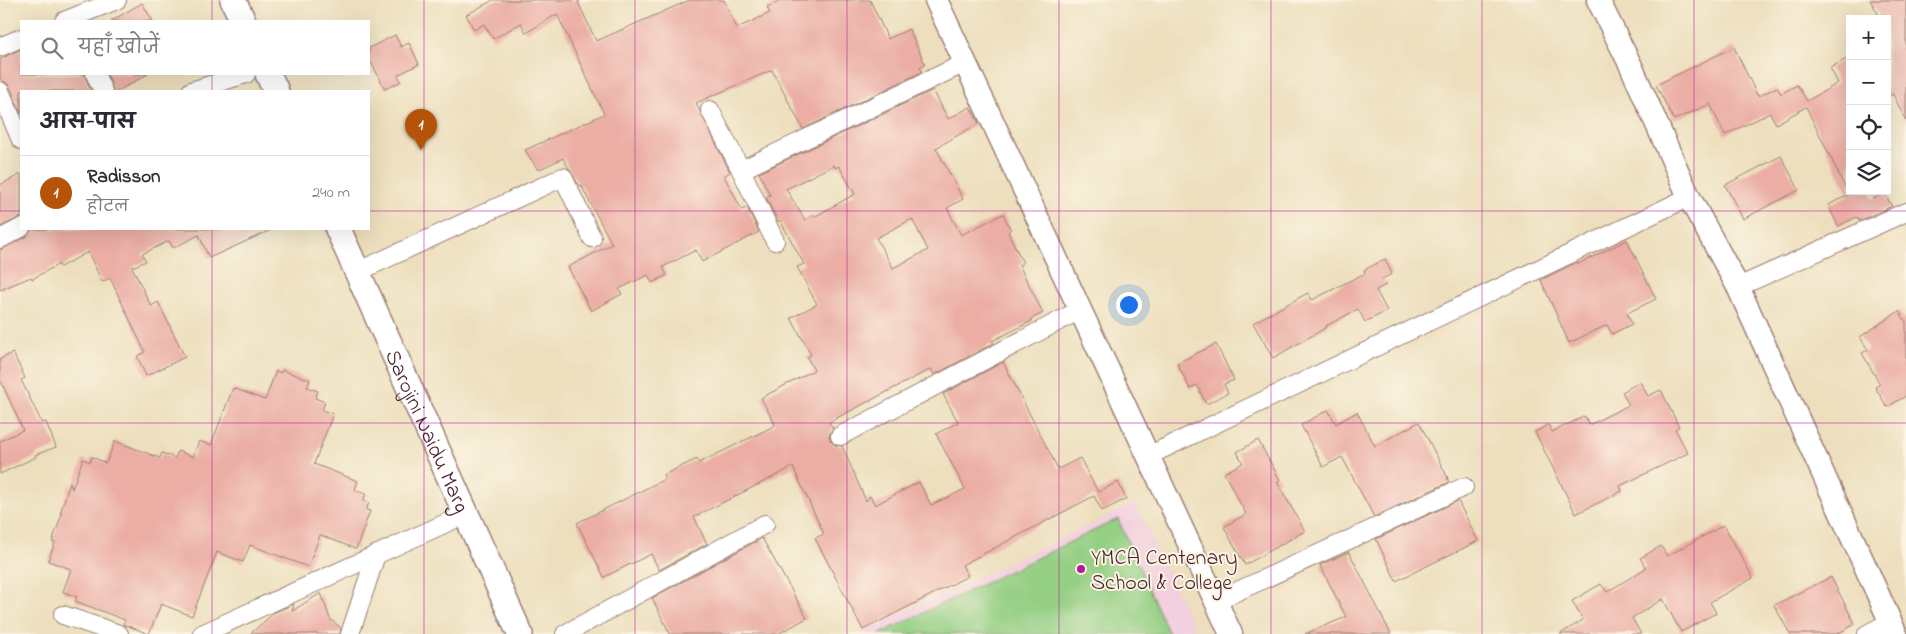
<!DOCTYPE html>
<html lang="hi">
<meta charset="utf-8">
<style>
:root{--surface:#fff;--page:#f2f2f3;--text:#2b2b33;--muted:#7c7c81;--line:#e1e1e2;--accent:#b45309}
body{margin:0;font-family:"Indie Flower","Playpen Sans Deva",sans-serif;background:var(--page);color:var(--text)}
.controls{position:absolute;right:15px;top:15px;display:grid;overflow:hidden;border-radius:0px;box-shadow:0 5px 20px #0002}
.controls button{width:45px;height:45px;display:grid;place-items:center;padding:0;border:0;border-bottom:1px solid var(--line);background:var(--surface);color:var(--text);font:25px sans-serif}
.you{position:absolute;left:1128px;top:304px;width:18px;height:18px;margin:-12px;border:4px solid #fff;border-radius:50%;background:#1a73e8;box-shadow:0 0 0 8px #1a73e833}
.badge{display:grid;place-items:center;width:32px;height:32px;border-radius:50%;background:var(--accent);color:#fff;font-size:16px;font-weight:700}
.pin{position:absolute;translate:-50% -41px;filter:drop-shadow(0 1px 2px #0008)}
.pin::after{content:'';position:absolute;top:26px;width:18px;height:15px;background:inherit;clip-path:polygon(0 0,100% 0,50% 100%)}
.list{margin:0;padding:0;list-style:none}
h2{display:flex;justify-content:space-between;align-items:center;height:65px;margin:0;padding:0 20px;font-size:21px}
h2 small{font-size:16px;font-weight:400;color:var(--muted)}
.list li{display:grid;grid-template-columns:32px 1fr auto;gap:15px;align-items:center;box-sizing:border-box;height:75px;padding:0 20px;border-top:1px solid var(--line)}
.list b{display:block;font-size:19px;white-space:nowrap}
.list p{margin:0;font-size:16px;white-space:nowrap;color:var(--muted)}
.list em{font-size:16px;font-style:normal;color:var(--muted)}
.icon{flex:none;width:28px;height:28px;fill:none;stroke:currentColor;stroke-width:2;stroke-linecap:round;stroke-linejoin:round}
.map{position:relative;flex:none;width:1906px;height:634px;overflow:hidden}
.search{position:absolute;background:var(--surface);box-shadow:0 5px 20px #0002;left:20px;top:20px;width:350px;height:55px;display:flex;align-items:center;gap:12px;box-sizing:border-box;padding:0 18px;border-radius:0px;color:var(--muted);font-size:19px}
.panel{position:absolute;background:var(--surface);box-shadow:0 5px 20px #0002;left:20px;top:90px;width:350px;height:140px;border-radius:0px}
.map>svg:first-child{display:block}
</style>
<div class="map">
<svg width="1906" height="634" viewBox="0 0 1906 634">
<rect width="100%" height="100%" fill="#fcf5e5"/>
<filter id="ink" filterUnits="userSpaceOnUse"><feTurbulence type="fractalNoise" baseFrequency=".02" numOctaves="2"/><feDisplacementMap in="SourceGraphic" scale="10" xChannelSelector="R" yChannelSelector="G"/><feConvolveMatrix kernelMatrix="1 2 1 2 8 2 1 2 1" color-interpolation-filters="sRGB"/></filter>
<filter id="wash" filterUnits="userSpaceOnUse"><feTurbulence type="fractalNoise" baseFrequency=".0096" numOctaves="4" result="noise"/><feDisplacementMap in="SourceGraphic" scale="20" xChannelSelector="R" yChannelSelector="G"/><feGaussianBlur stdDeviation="1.12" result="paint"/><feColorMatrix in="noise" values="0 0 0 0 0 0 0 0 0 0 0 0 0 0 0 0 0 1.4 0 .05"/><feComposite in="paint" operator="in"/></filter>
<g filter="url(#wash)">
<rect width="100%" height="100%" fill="#eddfbd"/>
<polygon fill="#f3cfdf" points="1135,504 1197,634 857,634"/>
<polygon fill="#94cf84" stroke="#6f7758" points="1118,519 1169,634 879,634"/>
<g id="blocks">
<g fill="#ebada4" fill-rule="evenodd">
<polygon points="493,0 581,0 578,2 596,41 690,0 724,0 737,28 770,13 767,7 783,0 870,0 888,39 909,29 925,64 920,67 922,72 803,129 772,70 696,103 730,172 724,176 742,210 747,207 759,232 702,262 696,250 663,267 667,275 652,283 648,275 619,289 622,294 591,311 568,267 612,244 581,185 579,186 563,158 538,170 525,150 604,114 557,14 526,33 521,23 493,39 484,24 474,30 466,15"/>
<polygon points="1870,0 1906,0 1906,121 1893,94 1887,97 1887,19 1881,19"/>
<polygon points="142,3 153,21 111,21"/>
<polygon points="395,35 401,47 409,43 419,64 398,75 401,81 385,89 369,58 369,48"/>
<polygon points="1734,47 1757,95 1759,96 1777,87 1781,94 1797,85 1807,101 1838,83 1830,68 1850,57 1850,195 1857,191 1869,191 1873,199 1884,193 1892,206 1859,221 1857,217 1838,226 1828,205 1849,195 1806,107 1776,124 1770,113 1725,135 1710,104 1674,120 1656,85"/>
<polygon points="21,49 21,74 84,74 91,91 21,91 21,114 10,86 0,78 0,59"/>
<polygon points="107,74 148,74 118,91 114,91"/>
<path d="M933,90L948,119L970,107L979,123L936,148L963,199L947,208L961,235L1003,214L1011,230L1008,232L1023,263L1019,265L1043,313L1031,319L1032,321L992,341L994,343L934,375L931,369L829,422L833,428L829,435L830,440L835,445L842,446L866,501L870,496L875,505L919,482L931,505L965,489L936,434L958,422L943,394L1003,362L1058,469L1080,458L1098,492L1118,482L1126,499L1102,511L1094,496L962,565L968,576L863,630L815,538L824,534L793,467L694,517L707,544L659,570L651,554L604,577L577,523L665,479L663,475L697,459L699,463L774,426L775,424L761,398L814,370L807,357L811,355L791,318L817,304L797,267L804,264L780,220L778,222L766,197L770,195L759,173ZM834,165L835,168L839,166L855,194L814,217L813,215L805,220L786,189ZM912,219L928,250L893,268L876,238Z"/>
<polygon points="1781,156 1799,190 1743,219 1725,185"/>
<polygon points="21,174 21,217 0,227 0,185"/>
<polygon points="32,229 273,229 209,258 199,235 173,248 169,241 142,254 146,261 132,267 151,306 158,302 185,357 146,376 137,356 145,352 110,278 102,282 88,252 60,267 59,264 32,279 31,277 0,290 0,250 26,237"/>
<polygon points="1627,240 1656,299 1627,313 1632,324 1612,334 1607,325 1569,343 1541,280 1577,262 1578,264"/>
<polygon points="1385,259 1392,274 1382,279 1386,285 1376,290 1387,311 1365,322 1358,309 1326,326 1327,327 1273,358 1253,323 1308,293 1312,300 1365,273 1364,270"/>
<polygon points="1899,311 1906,322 1906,396 1887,407 1875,387 1880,384 1862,353 1868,350 1860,337"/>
<polygon points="1216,344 1234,380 1224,384 1228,393 1206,404 1197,385 1190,389 1177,363"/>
<polygon points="13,353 25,378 21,380 42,423 46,422 56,447 35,455 36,457 0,474 0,441 23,430 0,379 0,359"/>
<polygon points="282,370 310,380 307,387 318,391 315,398 325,402 322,410 333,414 314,464 358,481 355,490 366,494 363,501 369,503 366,510 370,511 356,549 320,535 308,567 250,545 243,562 217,552 192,616 161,604 149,634 123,624 125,620 75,601 77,597 63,592 71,569 48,561 55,543 52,542 62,514 60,513 70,483 72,489 83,459 90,462 92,457 106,463 115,441 160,458 162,453 175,458 178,451 193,457 199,441 211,445 233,388 265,400 276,371 281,373"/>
<polygon points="1640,382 1648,396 1661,390 1679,427 1675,429 1688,453 1620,486 1622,491 1576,514 1535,432 1549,425 1552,432 1585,416 1589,425 1629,405 1622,392"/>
<polygon points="1328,410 1336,424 1357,412 1375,446 1419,422 1448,478 1447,478 1449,482 1374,517 1342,457 1323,467 1301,425"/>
<polygon points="1258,440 1280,480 1277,482 1305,531 1245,565 1224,527 1246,514 1224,473 1243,463 1237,452"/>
<polygon points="1458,501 1478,541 1396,581 1376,539"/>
<polygon points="1724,525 1753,578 1710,602 1716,613 1681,632 1663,599 1632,618 1641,634 1560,634 1583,620 1572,601 1601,584 1607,592 1646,568 1640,558 1661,546 1667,556"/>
<polygon points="762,538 807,618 778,634 670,634 652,598"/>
<polygon points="1349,552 1391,634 1305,634 1346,617 1320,565"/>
<polygon points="1831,577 1855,624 1837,634 1790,634 1774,605"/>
<polygon points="321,593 330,619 341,628 340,634 250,634 275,612 294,604 292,611"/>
</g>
</g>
</g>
<g filter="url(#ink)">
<use href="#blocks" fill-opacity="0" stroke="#9c7f74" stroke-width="1"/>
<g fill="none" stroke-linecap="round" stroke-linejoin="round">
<defs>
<g id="minor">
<polyline points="64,21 117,0"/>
<polyline points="0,47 21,38"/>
<polyline points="95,74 103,91"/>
<polyline points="0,91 21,140"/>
<polyline points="191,91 246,74"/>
<polyline points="710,110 741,170"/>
<polyline points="0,239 21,228"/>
<polyline points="775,241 741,170 965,63"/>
<polyline points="357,272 563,177 592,238"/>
<polyline points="1738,287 1906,212"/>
<polyline points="840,436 1080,310"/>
<polyline points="1148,456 1689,197"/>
<polyline points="1216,601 1464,487"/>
<polyline points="63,615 119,634"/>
<polyline points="202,634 466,514"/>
<polyline points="350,634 376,555"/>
<polyline points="565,634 765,524"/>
<polyline points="1867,634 1890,622"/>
</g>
<g id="tertiary">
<polyline points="936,0 1231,634"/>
<polyline points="1598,0 1631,66 1689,197 1738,287 1896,634"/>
</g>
<g id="secondary">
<polyline points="233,0 243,21"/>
<polyline points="268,74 276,91"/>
<path id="s1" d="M338,229L520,634"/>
</g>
</defs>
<use href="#minor" stroke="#9c7f74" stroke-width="20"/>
<use href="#tertiary" stroke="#9c7f74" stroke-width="25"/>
<use href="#secondary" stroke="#9c7f74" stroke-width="28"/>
<use href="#minor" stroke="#fff" stroke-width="18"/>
<use href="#tertiary" stroke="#fff" stroke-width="22"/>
<use href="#secondary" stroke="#fff" stroke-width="25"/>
</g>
</g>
<path fill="none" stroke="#b5179e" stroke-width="1" stroke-opacity="0.55" d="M212,0V21M424,0V634M635,0V634M847,0V634M1059,0V634M1271,0V634M1482,0V634M1694,0V634M212,74V91M0,211H21M369,211H1906M212,229V634M0,423H1906"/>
<circle fill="#b5179e" stroke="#fcf5e5" stroke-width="2" cx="1081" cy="569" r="5"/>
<g text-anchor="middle" stroke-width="4" stroke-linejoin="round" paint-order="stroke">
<g font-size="22" fill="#4a1f2b" stroke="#fcf5e5">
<text dy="8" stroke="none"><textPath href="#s1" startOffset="221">Sarojini Naidu Marg</textPath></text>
</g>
<g font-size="22" fill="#4a1f2b" stroke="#fcf5e5" text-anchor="start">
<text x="1091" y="564">YMCA Centenary<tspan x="1091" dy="25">School &amp; College</tspan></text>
</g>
</g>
</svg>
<div class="controls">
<button>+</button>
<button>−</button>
<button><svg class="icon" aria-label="locate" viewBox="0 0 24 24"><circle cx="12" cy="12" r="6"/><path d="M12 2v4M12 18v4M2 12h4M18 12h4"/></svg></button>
<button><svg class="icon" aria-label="layers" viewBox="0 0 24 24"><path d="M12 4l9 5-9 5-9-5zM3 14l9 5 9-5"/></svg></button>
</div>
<div class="you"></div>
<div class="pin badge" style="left:421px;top:150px">1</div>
<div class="search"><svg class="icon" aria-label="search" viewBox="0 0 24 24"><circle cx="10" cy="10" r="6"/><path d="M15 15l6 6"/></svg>यहाँ खोजें</div>
<section class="panel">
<h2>आस-पास<small></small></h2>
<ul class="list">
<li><span class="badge">1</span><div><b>Radisson</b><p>होटल</p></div><em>240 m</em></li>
</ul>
</section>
</div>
